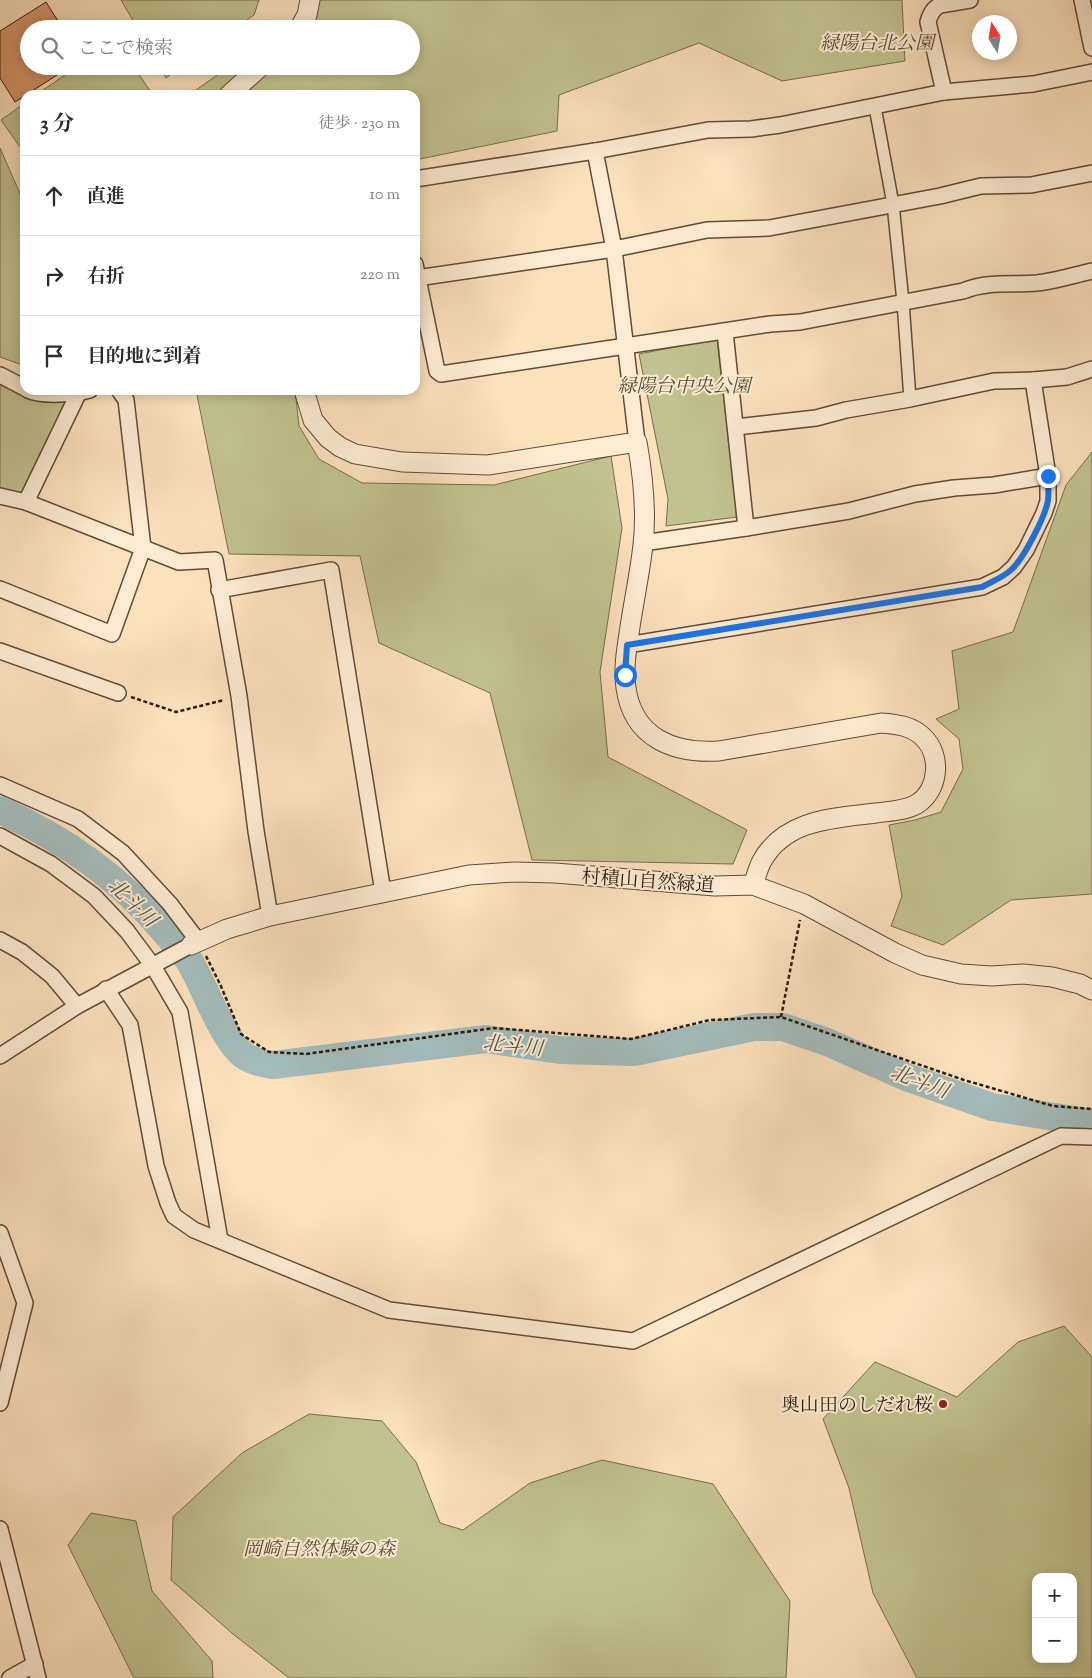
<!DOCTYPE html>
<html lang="ja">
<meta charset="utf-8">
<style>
:root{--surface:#fff;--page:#f2f2f3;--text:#2b2b33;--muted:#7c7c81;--line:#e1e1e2}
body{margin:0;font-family:"Sorts Mill Goudy","Noto Serif JP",serif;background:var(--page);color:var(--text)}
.controls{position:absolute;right:15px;bottom:15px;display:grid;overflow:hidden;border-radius:10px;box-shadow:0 2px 12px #0003}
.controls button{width:45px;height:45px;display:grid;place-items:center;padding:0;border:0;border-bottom:1px solid var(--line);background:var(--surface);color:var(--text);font:25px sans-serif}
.compass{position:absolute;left:972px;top:15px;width:45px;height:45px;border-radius:50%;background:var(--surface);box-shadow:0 2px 12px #0003;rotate:349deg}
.stop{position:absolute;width:15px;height:15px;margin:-11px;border:4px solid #1a73e8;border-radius:50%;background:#fff}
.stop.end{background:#1a73e8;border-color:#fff;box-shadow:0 1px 5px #0008}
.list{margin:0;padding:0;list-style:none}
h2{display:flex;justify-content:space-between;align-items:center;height:65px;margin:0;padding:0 20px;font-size:21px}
h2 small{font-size:16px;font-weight:400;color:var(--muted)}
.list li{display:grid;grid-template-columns:32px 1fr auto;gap:15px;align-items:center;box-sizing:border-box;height:80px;padding:0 20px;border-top:1px solid var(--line)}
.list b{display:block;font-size:19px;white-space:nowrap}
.list em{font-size:16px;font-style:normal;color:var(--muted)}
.icon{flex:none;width:28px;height:28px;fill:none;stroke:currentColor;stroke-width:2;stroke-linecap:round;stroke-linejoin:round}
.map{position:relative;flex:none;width:1092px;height:1678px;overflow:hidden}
.search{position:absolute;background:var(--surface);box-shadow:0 2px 12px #0003;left:20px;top:20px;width:400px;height:55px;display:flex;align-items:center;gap:12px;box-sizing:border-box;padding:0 18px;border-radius:28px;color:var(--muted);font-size:19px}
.panel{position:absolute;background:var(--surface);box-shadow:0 2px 12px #0003;left:20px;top:90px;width:400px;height:305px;border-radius:15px}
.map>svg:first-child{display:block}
</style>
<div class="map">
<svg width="1092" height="1678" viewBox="0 0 1092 1678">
<rect width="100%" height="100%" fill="#fce1bd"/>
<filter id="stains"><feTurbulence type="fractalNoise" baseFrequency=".004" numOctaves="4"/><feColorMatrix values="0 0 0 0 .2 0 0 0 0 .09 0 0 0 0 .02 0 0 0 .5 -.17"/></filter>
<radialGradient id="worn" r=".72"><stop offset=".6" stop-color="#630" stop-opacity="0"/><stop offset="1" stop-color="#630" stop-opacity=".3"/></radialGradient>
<g fill="#c1c28f" stroke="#786e4c" fill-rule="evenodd">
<polygon points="121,0 259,0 254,15 234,29 138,29"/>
<polygon points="304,0 902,0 905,61 782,81 699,43 559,95 557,131 415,160 415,95 189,95 230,66 411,66 411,29 285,29 305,15"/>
<polygon points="78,66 133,66 153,95 36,95"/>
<polygon points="159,66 182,66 166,78"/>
<polygon points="25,103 25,154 1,120"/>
<polygon points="0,148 25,205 25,366 0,357"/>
<polygon points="717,339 737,517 666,526 668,499 639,354"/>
<polygon points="0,383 31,399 69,399 23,495 0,488"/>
<polygon points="196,390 295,390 299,426 319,459 362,483 494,485 611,456 622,528 600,672 608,757 747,830 733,864 532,860 490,693 379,643 360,556 229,554"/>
<polygon points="1092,452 1092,894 1011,900 943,945 891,926 902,896 889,825 915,820 941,812 963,769 959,739 936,719 959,709 952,651 1013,632 1066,485"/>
<path d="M1064,1326L1092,1357V1678H917L873,1593L849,1488L823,1419L875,1362L957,1397L1018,1342ZM1036,1577H1073V1659H1036Z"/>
<polygon points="309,1414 382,1421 416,1462 440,1523 463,1530 530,1483 602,1460 713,1484 790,1601 786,1678 289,1678 233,1634 171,1580 173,1517 242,1453"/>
<polygon points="91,1513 136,1521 152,1591 212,1661 213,1678 134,1678 68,1545"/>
</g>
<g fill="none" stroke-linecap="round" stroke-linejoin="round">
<path stroke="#a3bbbb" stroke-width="28" d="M0,810C66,840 119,877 166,933C173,941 181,950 188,959C204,983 224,1046 248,1058C256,1062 265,1064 273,1065L486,1039L560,1050L634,1052L754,1027H783L827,1042L906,1077L992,1107L1092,1123"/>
</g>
<polygon fill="#d6956a" stroke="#2f190a" points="46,2 63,29 29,29 29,66 71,66 15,102 0,78 0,31"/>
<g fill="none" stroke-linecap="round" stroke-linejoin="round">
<defs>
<polyline id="pedestrian" points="875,107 893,204 903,302 910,399"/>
<g id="minor">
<polyline points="1082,0 1092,48"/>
<path d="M944,92L928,22C930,14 934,8 940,5L970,0"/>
<polyline points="595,151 614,249 637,442"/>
<polyline points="415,179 595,151 708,130 751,129 780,125 944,92 1033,84 1092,72"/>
<path d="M415,264L437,371L441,374L770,324L800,322L963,291C988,281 1011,285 1037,283C1056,281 1074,275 1092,271"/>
<polyline points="417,278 614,249 707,230 769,228 940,196 981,186 1031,185 1092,173"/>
<polyline points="0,375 25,388"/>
<path d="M28,390C43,397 74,394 90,390"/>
<polyline points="736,427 816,418 846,410 910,399 994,381 1033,380 1067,377 1092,369"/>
<polyline points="0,496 26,502 179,562 215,560 239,696 256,831 270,916"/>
<polyline points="26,502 78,394"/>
<polyline points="746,528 849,511 915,494 954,488 994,485 1048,476"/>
<polyline points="643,543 746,528 725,332"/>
<polyline points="0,589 112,634 143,548 126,400 119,390"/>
<polyline points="219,590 331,570 383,892"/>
<polyline points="627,645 982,587 1003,577 1014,567 1026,550 1044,513 1048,501 1048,476 1033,380"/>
<polyline points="0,651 118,693"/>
<polyline points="0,785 78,819 123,853 170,904 198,941"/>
<polyline points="0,836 51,864 94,896 127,931 153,966 180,1012 220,1240"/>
<polyline points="0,940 22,952 52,976 77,1006"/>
<polyline points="106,989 130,1025 156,1166 168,1203 174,1216 194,1230 389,1310 633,1341 1061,1136 1092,1137"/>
<polyline points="0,1056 77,1006 191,945"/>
<polyline points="0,1233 25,1303 0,1403"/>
<polyline points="0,1529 38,1678"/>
<polyline points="10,1678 35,1664"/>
</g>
<g id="tertiary">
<polyline points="299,29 307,15 310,0"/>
<polyline points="229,95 261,66"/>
<path d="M304,390L313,420L328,438L340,447L355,454L402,462L488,465L637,442C643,476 647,510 643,545C640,572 634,600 630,627C627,647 623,668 626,688C633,738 674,754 719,751L881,723C897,724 912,726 923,737C942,755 939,790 917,804C905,811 890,811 876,813C835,818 785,819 762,861C758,868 756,877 753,885"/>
<polyline points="191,945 227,929 270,916 469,875 514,872 555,873 715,886 753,885 804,904 895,953 922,965 961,974 992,976 1023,974 1052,977 1080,984 1092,990"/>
</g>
</defs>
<use href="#pedestrian" stroke="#624b37" stroke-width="14"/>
<use href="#minor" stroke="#624b37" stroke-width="18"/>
<use href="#tertiary" stroke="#624b37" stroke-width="21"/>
<g stroke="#2f190a" stroke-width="2.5" stroke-dasharray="4 2.5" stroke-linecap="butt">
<polyline points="131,697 176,712 224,700"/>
<polyline points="206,956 220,984 241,1034 269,1052 306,1054 494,1028 631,1039 710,1020 781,1017 964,1080 1053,1106 1092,1109"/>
<polyline points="781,1017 800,920"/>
</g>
<use href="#pedestrian" stroke="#fdecd4" stroke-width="11"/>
<use href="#minor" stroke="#fdecd4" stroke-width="15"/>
<use href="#tertiary" stroke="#fdecd4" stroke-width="19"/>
</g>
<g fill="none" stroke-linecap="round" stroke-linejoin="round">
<path stroke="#1a73e8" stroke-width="6" d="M625,675L627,645L982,587C993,581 1004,577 1012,569C1024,558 1046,515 1048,500C1049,492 1048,484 1048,476"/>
</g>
<circle fill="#8f2418" stroke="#fdecd4" stroke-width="2" cx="943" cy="1404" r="5"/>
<g text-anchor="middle" stroke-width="4" stroke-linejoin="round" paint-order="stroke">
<g font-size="19" font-style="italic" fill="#5b4c32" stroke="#fdecd4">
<text x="877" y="49">緑陽台北公園</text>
<text x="684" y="392">緑陽台中央公園</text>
<text x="319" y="1555">岡崎自然体験の森</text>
</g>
<g font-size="19" fill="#2f190a" stroke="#fdecd4">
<text transform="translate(648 880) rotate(4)" y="7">村積山自然緑道</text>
</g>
<g font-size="19" fill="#2f190a" stroke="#fdecd4" text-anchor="end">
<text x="933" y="1411">奥山田のしだれ桜</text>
</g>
<g font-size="20" font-style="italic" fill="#585248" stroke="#fdecd4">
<text transform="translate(133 902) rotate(44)" y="7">北斗川</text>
<text transform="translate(513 1045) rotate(6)" y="7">北斗川</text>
<text transform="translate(920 1081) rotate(21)" y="7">北斗川</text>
</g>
</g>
<rect width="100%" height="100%" filter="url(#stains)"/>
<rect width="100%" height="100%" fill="url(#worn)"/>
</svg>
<div class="controls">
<button>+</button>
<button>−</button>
</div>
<svg class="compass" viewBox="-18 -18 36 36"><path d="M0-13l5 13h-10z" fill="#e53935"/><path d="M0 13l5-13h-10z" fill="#7c7c81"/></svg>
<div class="stop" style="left:625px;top:675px"></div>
<div class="stop end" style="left:1048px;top:476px"></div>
<div class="search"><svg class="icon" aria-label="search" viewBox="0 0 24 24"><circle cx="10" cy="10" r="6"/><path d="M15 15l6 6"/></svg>ここで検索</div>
<section class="panel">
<h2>3 分<small>徒歩 · 230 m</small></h2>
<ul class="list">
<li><svg class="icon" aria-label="ahead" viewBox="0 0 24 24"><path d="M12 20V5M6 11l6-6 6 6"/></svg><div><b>直進</b></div><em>10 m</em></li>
<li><svg class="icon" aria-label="right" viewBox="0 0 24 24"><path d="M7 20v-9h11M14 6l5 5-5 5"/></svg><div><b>右折</b></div><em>220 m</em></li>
<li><svg class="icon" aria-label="arrive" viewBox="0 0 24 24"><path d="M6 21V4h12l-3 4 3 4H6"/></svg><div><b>目的地に到着</b></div></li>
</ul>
</section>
</div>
